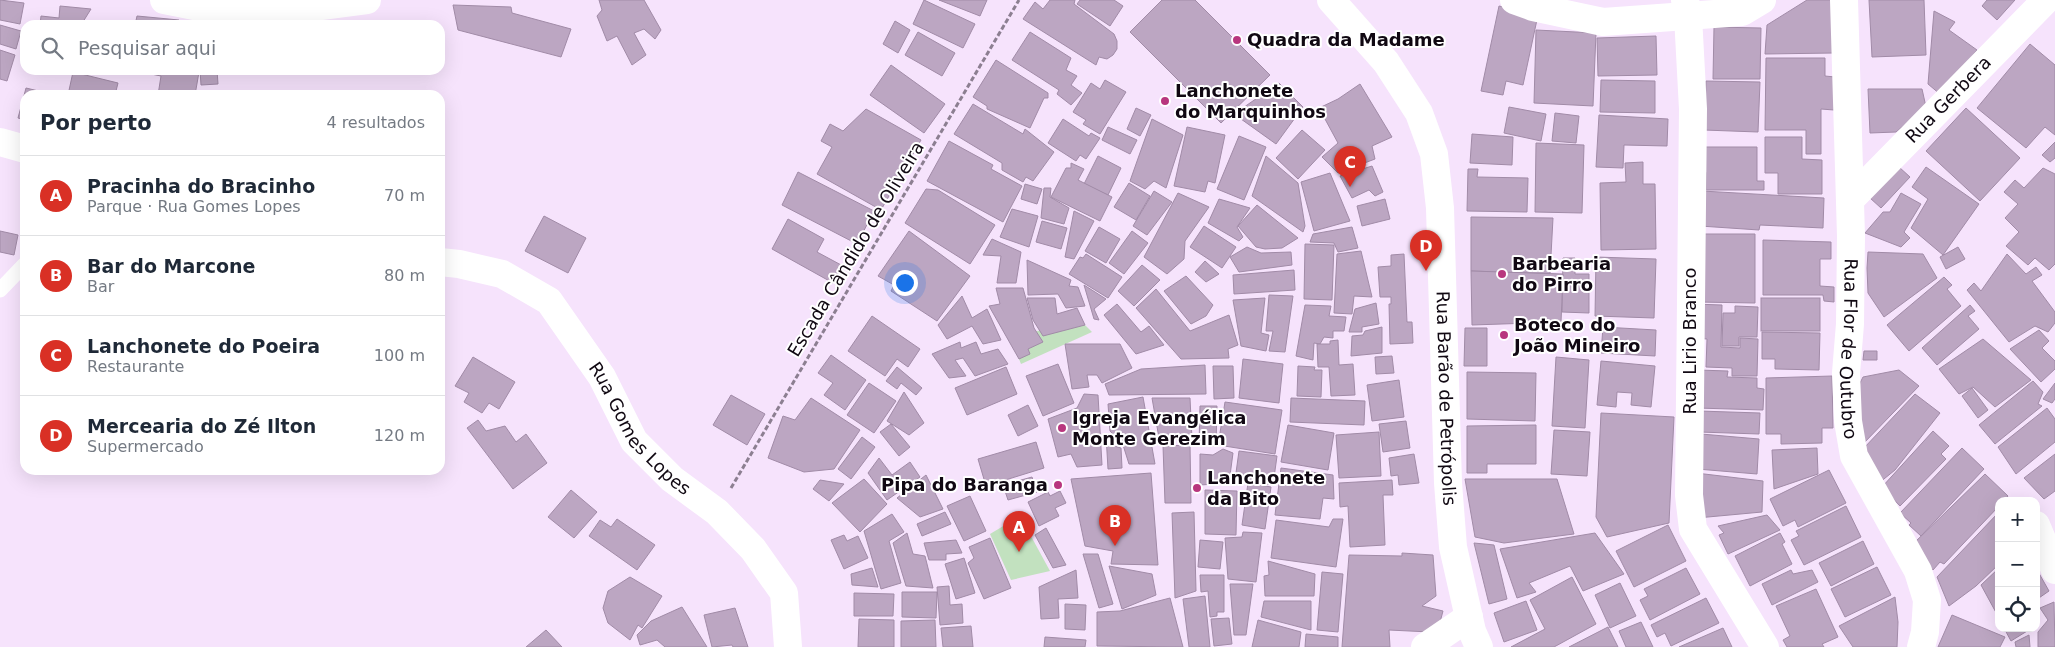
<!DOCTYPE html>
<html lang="pt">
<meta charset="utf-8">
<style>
:root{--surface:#fff;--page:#f2f2f3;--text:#1f2937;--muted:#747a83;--line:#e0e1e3;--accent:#d93025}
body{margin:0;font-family:"DejaVu Sans",sans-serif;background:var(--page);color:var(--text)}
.controls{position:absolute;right:15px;bottom:15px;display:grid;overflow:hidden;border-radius:10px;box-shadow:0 5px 20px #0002}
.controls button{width:45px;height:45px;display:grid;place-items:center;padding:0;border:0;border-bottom:1px solid var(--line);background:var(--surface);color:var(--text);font:25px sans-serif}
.you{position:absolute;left:904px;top:282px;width:18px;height:18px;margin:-12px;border:4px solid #fff;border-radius:50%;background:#1a73e8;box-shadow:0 0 0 8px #1a73e833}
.badge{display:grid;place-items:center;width:32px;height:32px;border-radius:50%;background:var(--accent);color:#fff;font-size:16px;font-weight:700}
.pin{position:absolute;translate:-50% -41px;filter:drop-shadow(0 1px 2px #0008)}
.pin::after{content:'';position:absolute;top:26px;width:18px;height:15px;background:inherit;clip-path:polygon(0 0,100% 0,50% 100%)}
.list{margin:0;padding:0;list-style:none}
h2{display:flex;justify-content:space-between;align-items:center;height:65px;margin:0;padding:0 20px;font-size:21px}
h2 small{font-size:16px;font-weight:400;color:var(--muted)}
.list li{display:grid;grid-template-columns:32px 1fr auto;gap:15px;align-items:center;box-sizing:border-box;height:80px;padding:0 20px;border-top:1px solid var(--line)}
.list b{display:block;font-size:19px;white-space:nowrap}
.list p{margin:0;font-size:16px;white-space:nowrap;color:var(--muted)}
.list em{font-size:16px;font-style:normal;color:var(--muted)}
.icon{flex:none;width:28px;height:28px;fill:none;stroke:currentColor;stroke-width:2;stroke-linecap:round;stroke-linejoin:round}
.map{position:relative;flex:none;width:2055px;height:647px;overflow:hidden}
.search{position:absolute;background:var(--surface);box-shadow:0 5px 20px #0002;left:20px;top:20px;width:425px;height:55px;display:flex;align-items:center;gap:12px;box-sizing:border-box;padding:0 18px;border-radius:15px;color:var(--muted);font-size:19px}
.panel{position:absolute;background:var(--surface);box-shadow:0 5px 20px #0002;left:20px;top:90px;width:425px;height:385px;border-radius:15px}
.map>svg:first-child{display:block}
</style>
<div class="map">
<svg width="2055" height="647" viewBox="0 0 2055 647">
<rect width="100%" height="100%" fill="#f6e3fc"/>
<g fill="#c2e1bf">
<polygon points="1076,316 1092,332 1021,364 1012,341"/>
<polygon points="1020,516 1050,571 1011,580 990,534"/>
</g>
<g fill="#bca6c2" stroke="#a18ba7">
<polygon points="0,0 24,3 20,24 0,20"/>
<polygon points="599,0 644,0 661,30 655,39 644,29 634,33 646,55 632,65 617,36 607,41 597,16 602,10"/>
<polygon points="924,0 975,24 963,48 913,24"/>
<polygon points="939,0 987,0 980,16"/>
<polygon points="1050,0 1075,0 1074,4 1114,34 1117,41 1117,49 1113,55 1107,59 1099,57 1096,65 1023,19 1035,2 1043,9"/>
<polygon points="1080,0 1114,0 1123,6 1110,26 1077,4"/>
<polygon points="1162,0 1195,0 1270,75 1221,123 1130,32"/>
<polygon points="1807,0 1839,0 1834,53 1765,54 1767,25"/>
<polygon points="1869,0 1924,0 1926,55 1872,57"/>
<polygon points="1987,0 2015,0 1997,20 1982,6"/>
<polygon points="453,5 511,7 512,13 571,29 561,57 458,30"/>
<polygon points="60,6 91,9 81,25 40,25 41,16 59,18"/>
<polygon points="1499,6 1538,15 1523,85 1506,81 1503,95 1481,91"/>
<polygon points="1934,11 1955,22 1949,30 1977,50 1941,95 1928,84"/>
<polygon points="137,16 179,20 176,25 135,25"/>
<polygon points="895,21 910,30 898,53 883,44"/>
<polygon points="0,25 21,31 16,49 0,44"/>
<polygon points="1714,27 1761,28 1760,79 1713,79"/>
<polygon points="1536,30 1596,33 1593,106 1534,103"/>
<polygon points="918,32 955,53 942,76 905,55"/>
<polygon points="1030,32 1071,58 1066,70 1077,76 1071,85 1082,93 1071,105 1057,94 1059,90 1012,60"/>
<polygon points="1656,36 1657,75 1598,76 1597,38"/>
<polygon points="2030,44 2055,65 2055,135 2045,127 2026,148 1977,108"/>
<polygon points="0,50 15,55 7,81 0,79"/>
<polygon points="1766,58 1825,58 1825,76 1835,77 1834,110 1821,109 1821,154 1806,154 1806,130 1765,130"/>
<polygon points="996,60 1048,93 1048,98 1044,98 1030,128 987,109 987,106 973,97"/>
<polygon points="891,65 945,104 924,133 870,95"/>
<polygon points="151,70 186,70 199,72 195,95 158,95 161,76 151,74"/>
<polygon points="200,70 217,70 218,84 201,85"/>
<polygon points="73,72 118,83 115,95 68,95"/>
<polygon points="1105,80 1126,92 1100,134 1083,124 1086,120 1073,112 1091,83 1100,89"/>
<polygon points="1601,80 1655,81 1655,113 1600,112"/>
<polygon points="1706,81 1760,82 1758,132 1704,130"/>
<polygon points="1279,83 1303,107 1276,144 1234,114"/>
<polygon points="1360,84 1392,137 1372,146 1375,159 1338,173 1322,157 1338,143 1319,108 1338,99"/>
<polygon points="26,88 55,95 25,95 25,120 18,118"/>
<polygon points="1868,89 1922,89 1926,107 1896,132 1870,133"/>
<polygon points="973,104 1023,134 1025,129 1054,152 1033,181 1026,177 1023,182 1002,170 1002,163 954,134"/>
<polygon points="1509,107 1546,114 1541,141 1504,133"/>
<polygon points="1136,108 1151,115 1140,136 1127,129"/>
<polygon points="1966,108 2020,158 1980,201 1926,151"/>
<polygon points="866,109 921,140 881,210 817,174 832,147 821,141 830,124 843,131"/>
<polygon points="1555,113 1579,116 1576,143 1552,141"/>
<polygon points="1599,115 1668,119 1667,146 1624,145 1623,168 1596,167"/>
<polygon points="1063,119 1089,136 1091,133 1100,138 1086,159 1080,155 1076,161 1048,143"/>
<polygon points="1152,119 1183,135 1166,188 1154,181 1145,189 1130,181"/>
<polygon points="1108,127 1137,140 1130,154 1102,140"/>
<polygon points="1187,127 1225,135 1215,183 1208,181 1205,192 1174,186"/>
<polygon points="1302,130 1325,150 1298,179 1276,158"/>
<polygon points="1472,134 1513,137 1512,165 1470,163"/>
<polygon points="1239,136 1266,147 1244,200 1217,189"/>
<polygon points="1765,137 1802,137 1802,159 1822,160 1822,194 1778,194 1778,173 1765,173"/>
<polygon points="949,141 993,165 991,169 1022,186 1003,222 927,181"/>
<polygon points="2055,142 2055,158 2050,162 2042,155"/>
<polygon points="1536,143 1584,145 1582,213 1535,212"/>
<polygon points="1697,147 1757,147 1757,181 1764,181 1764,190 1706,190 1706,173"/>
<polygon points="1098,156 1121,168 1108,195 1084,184"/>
<polygon points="1266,156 1298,183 1305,226 1303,232 1252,196"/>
<polygon points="1643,162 1643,184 1655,184 1656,249 1601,250 1600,183 1626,182 1625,163"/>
<polygon points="1071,163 1084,169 1078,180 1112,197 1100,221 1051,197 1066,168 1071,168"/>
<polygon points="1372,166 1383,192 1375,196 1369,190 1352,198 1340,176"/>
<polygon points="1899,167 1910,177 1881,208 1870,198"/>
<polygon points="1926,167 1979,204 1943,255 1911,228 1928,199 1912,187"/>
<polygon points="2043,168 2055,174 2055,264 2049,270 2035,258 2028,265 2006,246 2019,232 2005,218 2018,204 2004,192 2015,180 2024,188"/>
<polygon points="1468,169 1478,169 1477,177 1528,178 1527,212 1467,211"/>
<polygon points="798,172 874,211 857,244 782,205"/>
<polygon points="1330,173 1350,221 1314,231 1301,182"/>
<polygon points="1129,183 1150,196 1136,220 1114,207"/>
<polygon points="1025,184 1042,189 1037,204 1021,199"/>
<polygon points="1044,188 1051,188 1050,197 1069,208 1064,224 1041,218"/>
<polygon points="926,189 938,190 995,225 970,264 905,223"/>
<polygon points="1154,191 1172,202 1147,235 1133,226"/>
<polygon points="1702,191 1824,198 1823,228 1760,225 1759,230 1700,226"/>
<polygon points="1178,193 1209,207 1185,241 1184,259 1167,274 1144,257"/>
<polygon points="1901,193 1921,204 1904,232 1910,238 1901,247 1865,233 1883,212 1890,212"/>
<polygon points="1219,199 1250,208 1237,227 1243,237 1239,241 1208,223"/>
<polygon points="1385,199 1390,219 1362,226 1357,206"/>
<polygon points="1257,205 1298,238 1282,248 1265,249 1256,247 1238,226"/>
<polygon points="1012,209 1038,216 1029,247 1000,237"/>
<polygon points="1074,211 1094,221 1074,259 1065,257"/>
<polygon points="544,216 586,238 568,273 525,251"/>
<polygon points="1471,217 1553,218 1550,274 1471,271"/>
<polygon points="788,219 824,239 817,252 843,266 833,283 772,249"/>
<polygon points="1042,221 1067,228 1061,249 1036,242"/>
<polygon points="1204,226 1236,247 1222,268 1190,247"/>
<polygon points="1099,227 1120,239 1106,263 1085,251"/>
<polygon points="1352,227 1358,248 1338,252 1334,243 1310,242 1313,234"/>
<polygon points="0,231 18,235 14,255 0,252"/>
<polygon points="909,231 970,276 937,321 891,291 894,285 878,276"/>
<polygon points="1132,231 1148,243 1124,274 1109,263"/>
<polygon points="1697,234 1755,234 1755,303 1697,302"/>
<polygon points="992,239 1021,252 1016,283 997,283 1001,256 983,255"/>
<polygon points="1763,240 1831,242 1831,259 1820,259 1820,286 1834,287 1834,302 1824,301 1823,295 1763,295"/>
<polygon points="1305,244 1334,245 1332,300 1304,299"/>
<polygon points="1247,247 1261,253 1291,252 1292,265 1239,272 1230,257"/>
<polygon points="1958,247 1965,259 1946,269 1940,257"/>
<polygon points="1361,251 1372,297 1354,296 1352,314 1334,313 1337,254"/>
<polygon points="1868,252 1923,254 1937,278 1884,317 1868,293 1867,268"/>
<polygon points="1086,254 1122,277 1108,298 1069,274 1080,257 1083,258"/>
<polygon points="1404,254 1407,322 1412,322 1413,343 1390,344 1389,304 1391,304 1391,297 1380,297 1378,267 1391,266 1391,255"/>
<polygon points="2007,254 2026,274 2036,267 2042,275 2032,281 2055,312 2055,323 2048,332 2035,326 2009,342 1967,290 1974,283 1981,291"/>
<polygon points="1596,257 1656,259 1654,318 1595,316"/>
<polygon points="1563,258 1575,258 1575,274 1589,274 1589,313 1562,312"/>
<polygon points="1027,260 1071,280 1069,286 1078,287 1085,306 1066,308 1058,294 1028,295"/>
<polygon points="1205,261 1219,274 1206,282 1195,272"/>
<polygon points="1142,265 1160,280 1134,306 1118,291"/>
<polygon points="1294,270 1295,290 1234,294 1233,275"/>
<polygon points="1471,271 1563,274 1561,322 1472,325"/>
<polygon points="1186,276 1213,305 1206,316 1191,324 1164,291"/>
<polygon points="1944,277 1952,285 1947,289 1961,306 1909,351 1887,325"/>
<polygon points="1084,285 1106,299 1094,309 1099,320 1094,319"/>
<polygon points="996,288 1023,288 1034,328 1043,342 1028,349 1030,354 1019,359 989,306 1000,304"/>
<polygon points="1156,289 1190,331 1229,315 1238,345 1228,349 1229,358 1181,359 1136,308"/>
<polygon points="1269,295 1293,296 1285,352 1269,351 1273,331 1266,331"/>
<polygon points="962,296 972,318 987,309 1001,340 983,344 972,326 947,339 938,325"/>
<polygon points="1027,298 1055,298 1057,314 1077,308 1085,325 1043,336 1033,320"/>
<polygon points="1265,298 1261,333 1269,335 1266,351 1241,346 1233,300"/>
<rect x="1761" y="298" width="59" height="33"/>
<polygon points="1376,303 1379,324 1362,327 1362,332 1349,332 1355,309"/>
<polygon points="1117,304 1141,332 1149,326 1164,345 1136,354 1104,315"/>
<polygon points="1693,304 1722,305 1721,347 1740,348 1740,338 1758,339 1757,376 1732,376 1732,368 1706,367 1707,339 1692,338"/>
<polygon points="1305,305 1331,306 1329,316 1346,317 1344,331 1333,331 1333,338 1324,337 1320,344 1314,343 1313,360 1296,356"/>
<polygon points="1970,305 1975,311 1968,316 1979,329 1937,365 1922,348"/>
<polygon points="1735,306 1758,307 1757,337 1739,337 1739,346 1722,346 1723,313 1735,313"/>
<polygon points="872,316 920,349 908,367 897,359 885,376 848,351"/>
<polygon points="1382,327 1382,353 1351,356 1352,336 1363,335 1365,331"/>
<polygon points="1603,327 1656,330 1655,356 1601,353"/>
<polygon points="1465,328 1487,328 1487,366 1464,366"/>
<polygon points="2039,330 2049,341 2042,348 2055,361 2055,369 2041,382 2010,349"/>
<polygon points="1762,332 1820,333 1819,370 1775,369 1775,359 1762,359"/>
<polygon points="1983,339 2031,380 1995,407 1973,387 1959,394 1939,369"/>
<polygon points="1338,340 1339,365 1353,364 1355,395 1331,396 1329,367 1318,367 1317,344 1330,344 1330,341"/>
<polygon points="960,342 961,348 976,342 981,354 998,349 1008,364 975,376 963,358 955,360 966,376 949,378 932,354"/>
<polygon points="1065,344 1120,344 1132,368 1102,383 1097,375 1087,375 1089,387 1072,389"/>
<polygon points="1864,351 1877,351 1877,360 1863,360"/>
<polygon points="831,355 866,380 845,410 824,395 833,383 818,373"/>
<polygon points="1392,356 1394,373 1376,374 1375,357"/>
<polygon points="473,357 515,382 499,409 489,403 482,413 464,402 469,393 455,386"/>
<polygon points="1556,357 1589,360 1585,428 1552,426"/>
<polygon points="1243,359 1283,364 1279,403 1239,398"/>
<polygon points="1601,361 1655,366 1651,407 1631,405 1632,393 1617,392 1616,407 1597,405"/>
<polygon points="1058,364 1074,403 1043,416 1026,376"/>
<polygon points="1205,365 1206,394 1109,395 1105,384 1141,369"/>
<polygon points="1213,366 1233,366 1234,398 1214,399"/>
<polygon points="1298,366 1315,367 1314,370 1322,370 1321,397 1297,396"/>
<polygon points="897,367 922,388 916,395 901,383 897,389 886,381"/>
<polygon points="1006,367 1017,394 967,415 955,388"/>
<polygon points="1698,370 1728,371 1727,377 1757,378 1757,388 1764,389 1763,410 1697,408"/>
<polygon points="1899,370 1919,386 1863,444 1856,391 1863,377"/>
<polygon points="1467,372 1536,373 1535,421 1467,419"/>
<polygon points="1832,376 1833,428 1822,428 1822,443 1781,444 1781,434 1766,434 1766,378"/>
<polygon points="1399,380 1404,417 1372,421 1367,385"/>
<polygon points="2033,381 2043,392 2038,404 2042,406 1995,444 1979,425"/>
<polygon points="869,383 896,401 874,433 847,415"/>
<polygon points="2055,383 2055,399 2052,403 2043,399"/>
<polygon points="1972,388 1988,410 1978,418 1962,396"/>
<polygon points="904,392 924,423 909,435 887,421"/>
<polygon points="1084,394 1098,395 1102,465 1077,467 1071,454 1058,457 1048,419 1077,408"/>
<polygon points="1915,394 1940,413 1895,470 1879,483 1863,449"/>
<polygon points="731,395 765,414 747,445 713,425"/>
<polygon points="1143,397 1155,464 1129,464 1123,445 1110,431 1108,404"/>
<polygon points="811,398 860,430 834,469 804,472 768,458 783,416 795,420"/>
<polygon points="1152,398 1190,398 1192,439 1159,438"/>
<polygon points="1291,398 1365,401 1364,425 1290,422"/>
<polygon points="1225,402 1282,410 1275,454 1218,445"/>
<polygon points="1028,405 1038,426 1018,436 1008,415"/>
<polygon points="1200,406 1217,406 1216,446 1199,445"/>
<polygon points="2047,408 2055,419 2055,442 2016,474 1998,447"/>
<polygon points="1699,411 1760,413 1759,434 1699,432"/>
<polygon points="1601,413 1674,417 1669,523 1607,537 1596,517"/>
<polygon points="478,420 486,431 505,426 516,442 526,434 547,463 513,489 467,428"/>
<polygon points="1406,421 1410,448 1383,452 1379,424"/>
<polygon points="891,424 910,447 899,456 880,432"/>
<polygon points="1288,425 1334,433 1328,470 1281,462"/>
<polygon points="1536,425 1536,464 1487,464 1487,473 1467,473 1467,426"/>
<polygon points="1554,430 1590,432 1587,476 1551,474"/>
<polygon points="1933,431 1949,446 1941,454 1946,459 1900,506 1882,487"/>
<polygon points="1379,432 1381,476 1339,478 1336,435"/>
<polygon points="1701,434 1759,439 1757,474 1697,469"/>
<polygon points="1106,435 1113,435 1114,446 1121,448 1122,468 1108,469"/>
<polygon points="862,437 875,447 851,479 838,469"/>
<polygon points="1036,442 1044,468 986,486 978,459"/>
<polygon points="1190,445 1191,503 1165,503 1163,446"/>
<polygon points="1817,448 1818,474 1774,489 1772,450"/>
<polygon points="1962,448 1984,469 1921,536 1909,525 1911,523 1900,513"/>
<polygon points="1223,449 1233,453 1229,483 1200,485 1200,454 1213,455"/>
<polygon points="1239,451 1277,456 1273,485 1235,480"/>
<polygon points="1414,454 1419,483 1399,485 1398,475 1391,476 1389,458"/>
<polygon points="2055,454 2055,491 2044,499 2024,478"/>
<polygon points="879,458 892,475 910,462 920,477 887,500 868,473"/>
<polygon points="1281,468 1333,475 1334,499 1323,498 1320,519 1275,515"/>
<polygon points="1829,470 1846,503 1798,527 1795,520 1783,526 1770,499"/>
<polygon points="1151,473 1158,565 1111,564 1113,551 1085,546 1071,479"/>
<polygon points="1696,473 1763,481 1762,512 1697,518"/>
<polygon points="1985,474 2008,496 2004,501 1999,501 1999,506 1944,564 1940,562 1933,570 1914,552 1914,543"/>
<polygon points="926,475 943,509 920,517 897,498"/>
<polygon points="1032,477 1037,492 1008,500 1003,485"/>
<polygon points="864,479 887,504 860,532 832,503"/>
<polygon points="1465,479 1557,479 1574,534 1504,543 1475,537"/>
<polygon points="820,480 844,484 829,501 813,489"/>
<polygon points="1392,480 1393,495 1383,495 1385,545 1350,547 1348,506 1340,507 1339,483"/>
<polygon points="1248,483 1271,487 1265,529 1242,525"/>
<polygon points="571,490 597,512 574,538 548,517"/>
<polygon points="1205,490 1237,491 1236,535 1205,534"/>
<polygon points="1060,491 1066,503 1055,508 1059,516 1039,526 1028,502 1048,492 1050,496"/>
<polygon points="970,496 986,531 964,541 947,506"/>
<polygon points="1846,506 1861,537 1804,565 1791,540 1799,536 1796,531"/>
<polygon points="945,512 951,524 922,536 917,524"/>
<polygon points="1194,512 1196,591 1175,598 1172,513"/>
<polygon points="1999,512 1999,564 1976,586 1949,606 1937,577"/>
<polygon points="892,514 904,532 889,541 901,583 881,589 864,531"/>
<polygon points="1767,515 1780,530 1728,554 1719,535 1724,533 1718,526"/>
<polygon points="617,519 655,545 637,570 589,536 600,520 611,527"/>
<polygon points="1333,519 1343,519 1336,567 1271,558 1276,520 1329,527"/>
<polygon points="1668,525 1686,561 1634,587 1616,551"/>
<polygon points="1046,528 1066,565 1053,568 1035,535"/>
<polygon points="1243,532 1262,533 1256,582 1228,579 1225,538 1242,537"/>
<polygon points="907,533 913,554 925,556 933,588 906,586 893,543"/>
<polygon points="1595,533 1624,574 1583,591 1570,566 1529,583 1536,592 1517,598 1500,549"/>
<polygon points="1780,533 1785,542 1782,544 1792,564 1750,586 1735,556"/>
<polygon points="844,535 847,541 858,536 868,558 844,569 831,540"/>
<polygon points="990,538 1011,588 984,599 968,563 974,558 969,547"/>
<polygon points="956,540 962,553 946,554 946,560 929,560 924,543"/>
<polygon points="1200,540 1223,542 1220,569 1198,567"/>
<polygon points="1863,541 1874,564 1831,586 1819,563"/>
<polygon points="1474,543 1494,545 1507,599 1489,604"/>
<polygon points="1402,553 1433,555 1436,596 1422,606 1443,611 1439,626 1430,632 1389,630 1390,647 1342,647 1349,555 1402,556"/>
<polygon points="1083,554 1098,554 1113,604 1099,608"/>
<polygon points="964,558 975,593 956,599 945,564"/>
<polygon points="1268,561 1315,574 1314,596 1265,596 1264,576 1269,575"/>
<polygon points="1109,566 1152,574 1156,595 1122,609"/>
<polygon points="1877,567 1891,595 1845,617 1831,589"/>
<polygon points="872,568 878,587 852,585 851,574"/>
<polygon points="1686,568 1700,594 1650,620 1640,600 1648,596 1644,589"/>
<polygon points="1999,568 1999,618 1981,585"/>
<polygon points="2036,568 2049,591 2036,600"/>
<polygon points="1076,570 1078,598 1058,599 1059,618 1041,619 1039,587"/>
<polygon points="1791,570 1793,574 1812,570 1818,582 1772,605 1762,584"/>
<polygon points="1322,572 1343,574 1338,632 1317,630"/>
<polygon points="1200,575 1224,575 1224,612 1217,612 1217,616 1210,617 1208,591 1201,592"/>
<polygon points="630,577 662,596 642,628 638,625 630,640 608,623 603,608 608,591"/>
<polygon points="1572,577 1596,624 1554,647 1511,647 1545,629 1530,600"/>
<polygon points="1620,583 1636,616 1610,628 1595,595"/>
<polygon points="1230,584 1253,584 1246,635 1234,635"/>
<polygon points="949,586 950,605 962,604 963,623 940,625 937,587"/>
<polygon points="1816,589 1838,637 1822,644 1824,647 1787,647 1783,640 1790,636 1776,606"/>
<polygon points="902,592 937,592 936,618 902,617"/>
<polygon points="854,593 894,594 893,616 854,616"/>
<polygon points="1205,596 1210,647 1189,647 1183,599"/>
<polygon points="1895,597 1898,622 1897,647 1853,647 1839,626"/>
<polygon points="1170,598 1183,647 1097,646 1097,612 1120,611"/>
<polygon points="1706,598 1719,623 1671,646 1665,633 1657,637 1651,625"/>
<polygon points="1264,601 1311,601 1311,630 1261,617"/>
<polygon points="1526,601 1537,630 1504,642 1494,613"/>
<polygon points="2054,602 2055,647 2038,647 2038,632 2048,620 2040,608"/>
<polygon points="1065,604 1086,605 1085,630 1065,629"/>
<polygon points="682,607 707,647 665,647 657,640 640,645 637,635 651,621"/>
<polygon points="735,608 748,647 733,647 732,645 712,647 704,615"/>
<polygon points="1952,615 2005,637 2000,647 1938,647"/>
<polygon points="1229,618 1232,644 1214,646 1211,619"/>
<polygon points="859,619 894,620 894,647 858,647"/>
<polygon points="935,620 936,647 901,647 901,621"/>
<polygon points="1258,620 1301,632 1299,647 1252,647"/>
<polygon points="1641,622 1653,647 1626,647 1619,631"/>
<polygon points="971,626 973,647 943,647 941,628"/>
<polygon points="1608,627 1618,647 1569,647"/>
<polygon points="1723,628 1732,647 1679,647"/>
<polygon points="2004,628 2032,628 2011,641"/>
<polygon points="546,630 562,647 526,647"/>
<polygon points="1306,634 1338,637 1338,647 1305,647"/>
<polygon points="2029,635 2030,647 2016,647 2015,642"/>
<polygon points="1045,637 1086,640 1085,647 1044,647"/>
</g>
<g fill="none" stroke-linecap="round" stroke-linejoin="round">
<polyline stroke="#8c7f91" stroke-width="3" stroke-dasharray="5 2.5" stroke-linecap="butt" points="731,488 1019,0"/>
<polyline stroke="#fff" stroke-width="15" points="0,290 25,264"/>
<g stroke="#fff" stroke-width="28">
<polyline points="164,0 234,14 260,14 367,0"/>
<polyline points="1514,0 1533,7 1603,22 1742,12 1762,0"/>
<polyline points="1685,0 1688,16 1693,109 1689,495 1693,529 1765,647"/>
<path id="s1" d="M1844,0L1851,236L1850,324L1846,373L1848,421L1854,456L1918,571L1927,600L1925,632L1921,647"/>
<polyline points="0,142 25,149"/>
<path id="s2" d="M1851,199L2046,0"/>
<path id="s3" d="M440,262L459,264L502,274L549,301L602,377L634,441L672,479L717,512L753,549L784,593L788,647"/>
<polyline points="2036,525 2055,570"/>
<polyline points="1425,647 1469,617"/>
</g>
<path stroke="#fff" stroke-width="28" id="s4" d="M1331,0L1386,62L1419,113L1434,154L1440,208L1448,483L1453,547L1472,631L1479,647"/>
</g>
<g fill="#b8367e" stroke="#fff" stroke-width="2">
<circle cx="1237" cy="40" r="5"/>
<circle cx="1165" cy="101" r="5"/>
<circle cx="1502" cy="274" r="5"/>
<circle cx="1504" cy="335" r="5"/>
<circle cx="1062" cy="428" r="5"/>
<circle cx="1058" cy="485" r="5"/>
<circle cx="1197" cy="488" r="5"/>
</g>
<g text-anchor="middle" stroke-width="4" stroke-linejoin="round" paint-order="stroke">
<g font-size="18" font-weight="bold" fill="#100812" stroke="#fff" text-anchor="start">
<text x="1247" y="46">Quadra da Madame</text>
<text x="1175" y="97">Lanchonete<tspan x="1175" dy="21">do Marquinhos</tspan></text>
<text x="1512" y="270">Barbearia<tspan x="1512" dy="21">do Pirro</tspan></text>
<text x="1514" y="331">Boteco do<tspan x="1514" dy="21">João Mineiro</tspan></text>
<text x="1072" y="424">Igreja Evangélica<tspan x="1072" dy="21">Monte Gerezim</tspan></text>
<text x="1207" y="484">Lanchonete<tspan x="1207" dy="21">da Bito</tspan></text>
<text x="1048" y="491" text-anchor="end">Pipa do Baranga</text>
</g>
<g font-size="18" fill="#100812" stroke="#fff">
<text dy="6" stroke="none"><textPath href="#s2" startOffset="139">Rua Gerbera</textPath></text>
<text transform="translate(856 249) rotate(-59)" y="6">Escada Cândido de Oliveira</text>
<text transform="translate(1690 341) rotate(-90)" y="6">Rua Lirio Branco</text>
<text dy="6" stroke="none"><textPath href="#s1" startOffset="349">Rua Flor de Outubro</textPath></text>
<text dy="6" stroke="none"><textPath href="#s4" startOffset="432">Rua Barão de Petrópolis</textPath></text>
<text dy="6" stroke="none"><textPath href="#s3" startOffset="275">Rua Gomes Lopes</textPath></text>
</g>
</g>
</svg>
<div class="controls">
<button>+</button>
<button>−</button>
<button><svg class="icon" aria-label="locate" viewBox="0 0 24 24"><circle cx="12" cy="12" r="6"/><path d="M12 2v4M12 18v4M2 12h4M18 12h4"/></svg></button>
</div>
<div class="you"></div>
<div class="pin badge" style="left:1019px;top:552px">A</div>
<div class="pin badge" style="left:1115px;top:546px">B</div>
<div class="pin badge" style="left:1350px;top:187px">C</div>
<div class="pin badge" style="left:1426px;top:271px">D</div>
<div class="search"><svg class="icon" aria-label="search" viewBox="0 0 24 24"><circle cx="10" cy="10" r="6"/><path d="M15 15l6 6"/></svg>Pesquisar aqui</div>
<section class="panel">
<h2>Por perto<small>4 resultados</small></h2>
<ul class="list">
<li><span class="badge">A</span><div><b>Pracinha do Bracinho</b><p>Parque · Rua Gomes Lopes</p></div><em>70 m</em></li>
<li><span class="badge">B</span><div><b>Bar do Marcone</b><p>Bar</p></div><em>80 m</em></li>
<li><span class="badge">C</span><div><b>Lanchonete do Poeira</b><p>Restaurante</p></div><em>100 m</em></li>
<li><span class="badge">D</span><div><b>Mercearia do Zé Ilton</b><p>Supermercado</p></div><em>120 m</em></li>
</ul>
</section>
</div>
